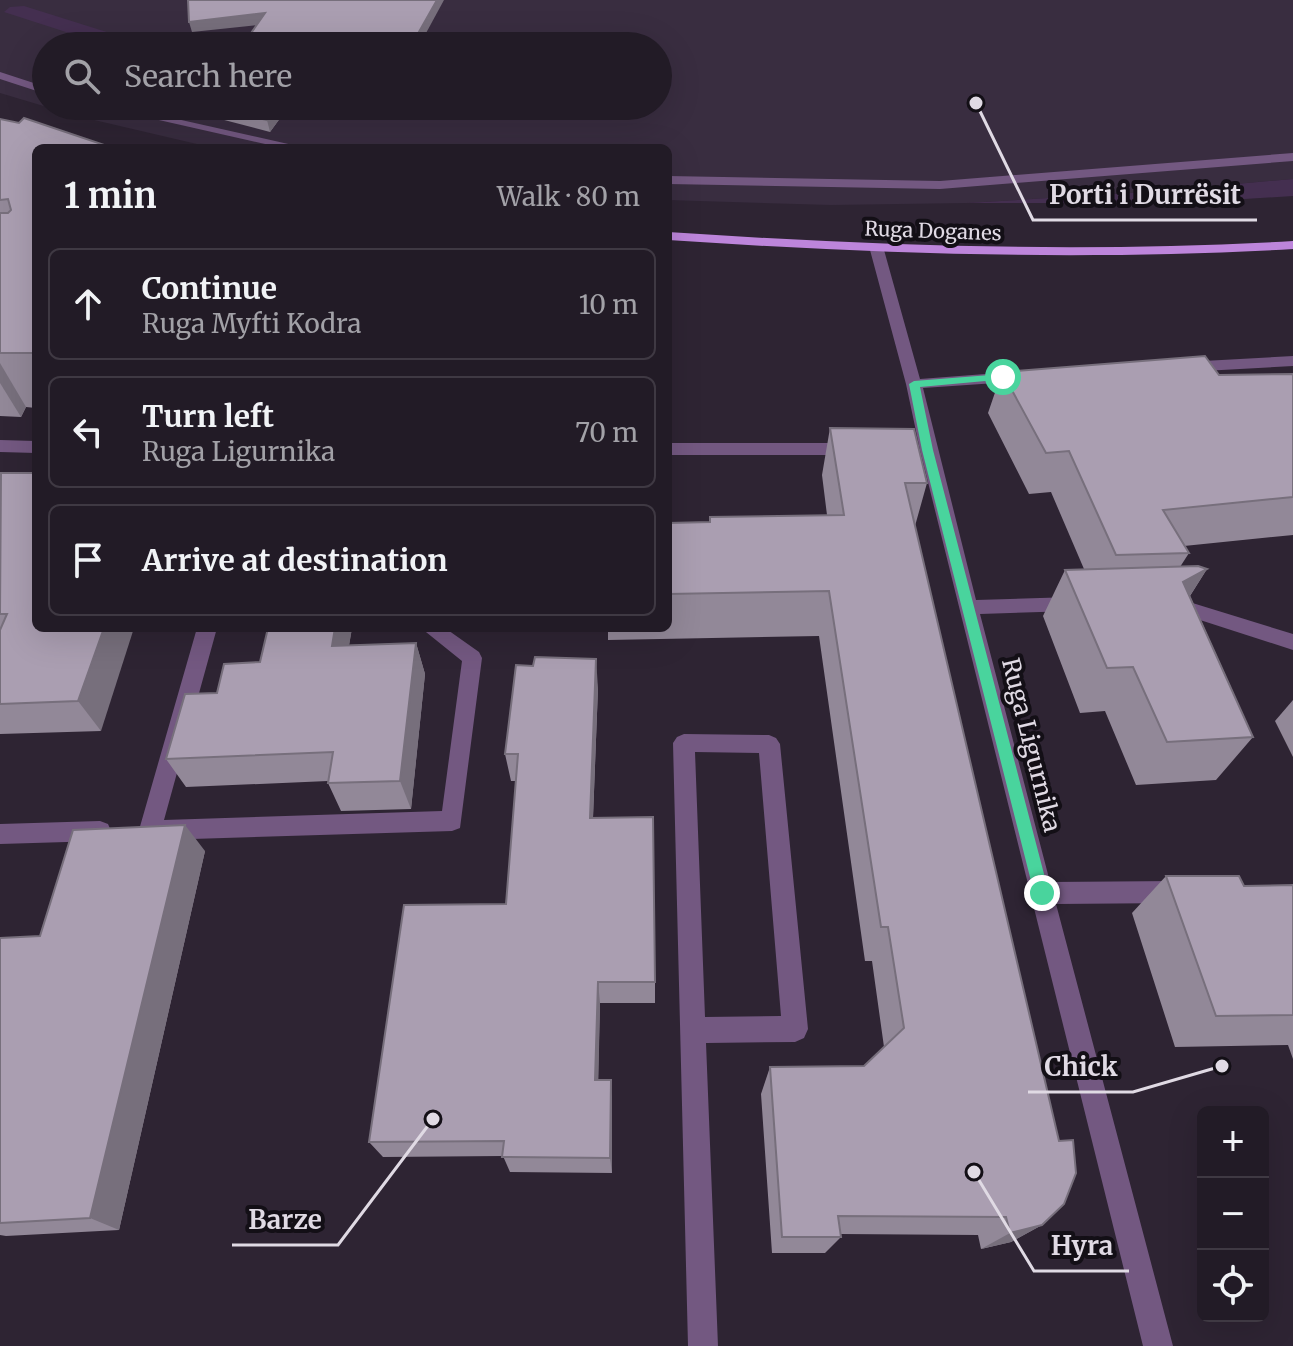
<!DOCTYPE html>
<meta charset="utf-8">
<style>
:root{--surface:#221b26;--page:#2a242e;--text:#f1f3f6;--muted:#a2a1a7;--line:#3f3943}
body{margin:0;font-family:Merriweather,serif;background:var(--page);color:var(--text)}
.controls{position:absolute;right:24px;bottom:24px;display:grid;overflow:hidden;border-radius:12px;box-shadow:0 8px 32px #0002}
.controls button{width:72px;height:72px;display:grid;place-items:center;padding:0;border:0;border-bottom:2px solid var(--line);background:var(--surface);color:var(--text);font:40px sans-serif}
.stop{position:absolute;width:24px;height:24px;margin:-18px;border:6px solid #49d49d;border-radius:50%;background:#fff}
.stop.end{background:#49d49d;border-color:#fff;box-shadow:0 2px 8px #0008}
.list{margin:0;padding:0;list-style:none}
h2{display:flex;justify-content:space-between;align-items:center;height:104px;margin:0;padding:0 32px;font-size:34px}
h2 small{font-size:26px;font-weight:400;color:var(--muted)}
.list li{display:grid;grid-template-columns:52px 1fr auto;gap:24px;align-items:center;box-sizing:border-box;height:112px;margin:0 16px 16px;padding:0 16px;border:2px solid var(--line);border-radius:12px}
.list b{display:block;font-size:30px;white-space:nowrap}
.list p{margin:0;font-size:26px;white-space:nowrap;color:var(--muted)}
.list em{font-size:26px;font-style:normal;color:var(--muted)}
.icon{flex:none;width:44px;height:44px;fill:none;stroke:currentColor;stroke-width:2;stroke-linecap:round;stroke-linejoin:round}
.map{position:relative;flex:none;width:1293px;height:1346px;overflow:hidden}
.search{position:absolute;background:var(--surface);box-shadow:0 8px 32px #0002;left:32px;top:32px;width:640px;height:88px;display:flex;align-items:center;gap:20px;box-sizing:border-box;padding:0 28px;border-radius:44px;color:var(--muted);font-size:30px}
.panel{position:absolute;background:var(--surface);box-shadow:0 8px 32px #0002;left:32px;top:144px;width:640px;height:488px;border-radius:12px}
.map>svg:first-child{display:block}
</style>
<div class="map">
<svg width="1293" height="1346" viewBox="0 0 1293 1346">
<rect width="100%" height="100%" fill="#2e2433"/>
<path fill="#392d40" fill-rule="evenodd" d="M0,0H1293V179L1147,192L967,203L831,205L668,200V148H214L77,116L0,93ZM46,46H658V106H46Z"/>
<g fill="#442f50">
<polygon points="24,6 113,34 118,38 110,42 97,42 4,12 10,7"/>
<polygon points="1293,179 1293,196 1181,203 967,203 1147,192"/>
</g>
<g fill="none" stroke-linecap="round" stroke-linejoin="round">
<g fill="#735881" fill-rule="evenodd">
<polygon points="0,72 46,87 46,94 0,79"/>
<polygon points="97,106 119,106 306,148 283,148"/>
<polygon points="1293,153 1293,161 940,189 668,184 668,176 940,181"/>
<polygon points="877,246 884,250 920,379 1025,371 1033,376 1025,381 923,388 976,600 1073,597 1082,604 1073,611 980,614 1050,882 1177,881 1185,884 1189,892 1185,900 1177,903 1056,904 1173,1346 1143,1346 920,450 906,384 870,250"/>
<polygon points="1293,356 1293,366 1185,372 1177,367 1185,362"/>
<polygon points="0,440 36,441 36,453 0,452"/>
<polygon points="668,443 852,443 860,449 852,455 668,455"/>
<polygon points="1173,597 1293,634 1293,650 1166,609 1164,604"/>
<polygon points="197,628 217,628 164,820 442,811 462,661 421,628 445,628 479,652 482,658 460,828 452,831 160,840 142,837 139,830"/>
<path d="M684,734L769,735L776,738L780,744L808,1029L804,1038L795,1042L706,1043L718,1346H688L673,743L677,737ZM695,752L759,753L781,1016L705,1017Z"/>
<polygon points="100,821 108,824 111,831 108,838 100,841 0,844 0,824"/>
</g>
<path fill="#bd85db" fill-rule="evenodd" d="M668,232C877,246 1084,253 1293,241V249C1084,261 877,254 668,240Z"/>
</g>
<g fill="#928898">
<polygon points="201,106 289,106 270,132 205,115"/>
<polygon points="0,119 110,147 36,148 36,408 26,407 21,417 0,416"/>
<polygon points="1002,372 1219,375 1293,374 1293,535 1184,546 1189,553 1180,567 1207,569 1190,596 1253,737 1216,780 1136,785 1105,711 1080,713 1043,616 1065,570 1084,569 1051,492 1029,494 988,413"/>
<polygon points="830,428 927,483 915,526 1042,1225 1011,1242 981,1249 978,1235 840,1234 841,1237 825,1253 772,1253 761,1094 770,1067 864,1066 884,1047 872,961 865,961 819,636 608,640 608,628 668,628 668,523 710,522 827,515 822,475"/>
<polygon points="0,475 101,731 0,734"/>
<polygon points="352,628 349,645 416,643 425,674 411,809 341,811 328,783 328,781 186,787 166,759 217,693 260,662"/>
<polygon points="598,688 593,818 655,982 655,1003 600,1003 598,1080 612,1097 612,1173 510,1172 503,1156 383,1157 369,1142 506,904 516,781 511,781 505,754"/>
<polygon points="1293,700 1293,757 1275,721"/>
<polygon points="205,851 119,1230 6,1236 0,1235 0,938 40,936"/>
<polygon points="1166,876 1244,886 1293,885 1293,1059 1288,1045 1175,1047 1132,913"/>
</g>
<g fill="#776f7c">
<polygon points="437,0 444,0 419,46 411,46"/>
<polygon points="265,13 268,24 192,32 189,22"/>
<polygon points="277,106 289,106 270,132 267,120"/>
<polygon points="0,363 26,407 21,417 0,383"/>
<polygon points="1207,569 1177,616 1183,582"/>
<polygon points="104,628 134,628 101,731 78,701"/>
<polygon points="335,628 352,628 344,676 332,646"/>
<polygon points="416,643 425,674 411,809 400,781"/>
<polygon points="596,659 598,688 592,843 590,818"/>
<polygon points="185,825 205,851 119,1230 90,1218"/>
<polygon points="598,982 600,1003 598,1097 595,1080"/>
<polygon points="611,1080 612,1097 612,1173 610,1158"/>
<polygon points="1042,1225 1011,1242 981,1249 1010,1233"/>
</g>
<g fill="#aa9eb1" stroke="#776f7c" stroke-width="2">
<polygon points="188,0 437,0 411,46 242,46 265,13 189,22"/>
<polygon points="208,106 277,106 267,120"/>
<polygon points="24,118 110,147 115,145 125,148 36,148 36,353 0,353 0,213 8,213 11,210 8,199 0,200 0,119 19,123"/>
<polygon points="1205,356 1219,375 1293,374 1293,497 1163,510 1189,553 1116,555 1069,451 1046,453 1002,372"/>
<polygon points="830,428 914,429 927,483 905,483 1059,1141 1073,1140 1076,1173 1064,1204 1042,1225 1010,1233 1006,1217 838,1216 841,1237 782,1237 770,1067 864,1066 904,1028 888,927 881,927 829,591 668,594 668,523 710,522 710,517 844,515"/>
<polygon points="1,473 36,473 36,628 104,628 78,701 0,704 0,630 7,614 0,614"/>
<polygon points="1198,566 1207,569 1183,582 1253,737 1167,742 1133,667 1107,668 1065,570"/>
<polygon points="268,628 335,628 332,646 416,643 400,781 328,783 333,752 166,759 185,694 217,693 224,664 260,662"/>
<polygon points="535,657 596,659 590,818 653,817 655,982 598,982 595,1080 611,1080 610,1158 502,1157 504,1141 369,1142 404,905 506,904 518,754 505,754 516,665 533,666"/>
<polygon points="185,825 90,1218 0,1223 0,938 40,936 73,830"/>
<polygon points="1166,876 1239,876 1244,886 1293,885 1293,1015 1216,1016"/>
</g>
<polygon fill="#49d49d" points="1003,374 1007,375 1007,379 920,387 933,450 1049,893 1042,900 1034,893 922,450 909,384 914,381"/>
<g text-anchor="middle" stroke-width="8" stroke-linejoin="round" paint-order="stroke">
<g font-size="20" fill="#e0dae4" stroke="#130f16">
<text transform="translate(933 231) rotate(2)" y="7">Ruga Doganes</text>
</g>
<g font-size="24" fill="#e0dae4" stroke="#130f16">
<text transform="translate(1031 745) rotate(76)" y="8">Ruga Ligurnika</text>
</g>
</g>
<path fill="none" stroke="#e0dae4" stroke-width="3" d="M976 103L1033 220H1257M1222 1066L1133 1092H1028M433 1119L338 1245H232M974 1172L1034 1271H1129"/>
<g fill="#e0dae4" stroke="#130f16" stroke-width="3">
<circle cx="976" cy="103" r="8"/>
<circle cx="1222" cy="1066" r="8"/>
<circle cx="433" cy="1119" r="8"/>
<circle cx="974" cy="1172" r="8"/>
</g>
<g font-size="26" text-anchor="middle" font-weight="bold" fill="#e0dae4" stroke="#130f16" stroke-width="8" stroke-linejoin="round" paint-order="stroke">
<text x="1145" y="204">Porti i Durrësit</text>
<text x="1081" y="1076">Chick</text>
<text x="285" y="1229">Barze</text>
<text x="1082" y="1255">Hyra</text>
</g>
</svg>
<div class="controls">
<button>+</button>
<button>−</button>
<button><svg class="icon" aria-label="locate" viewBox="0 0 24 24"><circle cx="12" cy="12" r="6"/><path d="M12 2v4M12 18v4M2 12h4M18 12h4"/></svg></button>
</div>
<div class="stop" style="left:1003px;top:377px"></div>
<div class="stop end" style="left:1042px;top:893px"></div>
<div class="search"><svg class="icon" aria-label="search" viewBox="0 0 24 24"><circle cx="10" cy="10" r="6"/><path d="M15 15l6 6"/></svg>Search here</div>
<section class="panel">
<h2>1 min<small>Walk · 80 m</small></h2>
<ul class="list">
<li><svg class="icon" aria-label="ahead" viewBox="0 0 24 24"><path d="M12 20V5M6 11l6-6 6 6"/></svg><div><b>Continue</b><p>Ruga Myfti Kodra</p></div><em>10 m</em></li>
<li><svg class="icon" aria-label="left" viewBox="0 0 24 24"><path d="M17 20v-9H6M10 6l-5 5 5 5"/></svg><div><b>Turn left</b><p>Ruga Ligurnika</p></div><em>70 m</em></li>
<li><svg class="icon" aria-label="arrive" viewBox="0 0 24 24"><path d="M6 21V4h12l-3 4 3 4H6"/></svg><div><b>Arrive at destination</b></div></li>
</ul>
</section>
</div>
